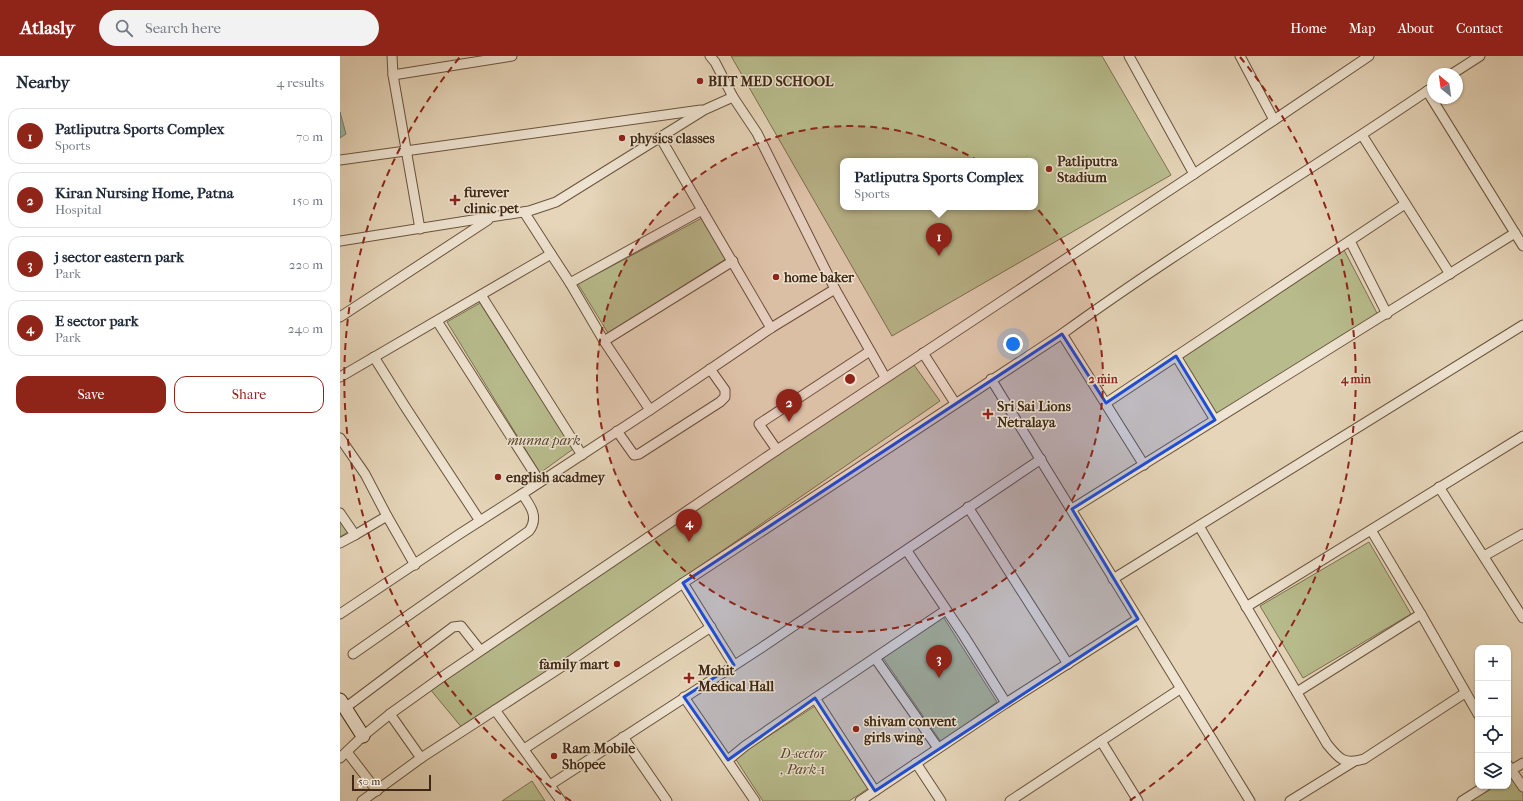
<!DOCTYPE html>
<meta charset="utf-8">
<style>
:root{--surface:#fff;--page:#f2f2f3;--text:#1f2937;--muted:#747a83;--line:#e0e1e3;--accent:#8f2418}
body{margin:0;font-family:"IM FELL French Canon",serif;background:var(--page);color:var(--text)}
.controls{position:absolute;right:12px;bottom:12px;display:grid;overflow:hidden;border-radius:8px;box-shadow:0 1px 3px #0004}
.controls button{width:36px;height:36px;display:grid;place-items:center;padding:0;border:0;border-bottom:1px solid var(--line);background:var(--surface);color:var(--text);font:20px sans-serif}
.compass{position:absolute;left:1087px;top:12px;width:36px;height:36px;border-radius:50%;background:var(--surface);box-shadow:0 1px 3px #0004;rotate:331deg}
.scale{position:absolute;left:12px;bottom:10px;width:79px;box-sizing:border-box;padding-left:4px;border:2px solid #402914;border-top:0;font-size:11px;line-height:14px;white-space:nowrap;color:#402914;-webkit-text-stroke:3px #efe4d2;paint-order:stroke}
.you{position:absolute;left:673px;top:288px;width:14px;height:14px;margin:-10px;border:3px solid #fff;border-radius:50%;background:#1a73e8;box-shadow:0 0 0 6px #1a73e833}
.badge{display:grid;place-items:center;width:26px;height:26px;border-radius:50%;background:var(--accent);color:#fff;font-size:13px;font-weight:700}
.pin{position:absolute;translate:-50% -33px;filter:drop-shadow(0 1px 2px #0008)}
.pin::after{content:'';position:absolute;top:21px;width:14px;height:12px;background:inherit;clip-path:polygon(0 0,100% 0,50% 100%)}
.popup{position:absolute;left:500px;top:102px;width:198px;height:52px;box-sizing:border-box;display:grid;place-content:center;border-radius:8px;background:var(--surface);filter:drop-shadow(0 1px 3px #0005);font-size:13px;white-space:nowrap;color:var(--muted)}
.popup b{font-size:15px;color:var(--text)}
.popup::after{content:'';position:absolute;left:50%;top:100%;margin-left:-8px;border:8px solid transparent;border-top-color:var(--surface)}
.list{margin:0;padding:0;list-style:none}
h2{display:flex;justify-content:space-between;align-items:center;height:52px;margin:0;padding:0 16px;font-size:17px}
h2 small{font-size:13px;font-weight:400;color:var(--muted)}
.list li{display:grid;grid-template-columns:26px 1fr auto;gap:12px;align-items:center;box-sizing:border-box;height:56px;margin:0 8px 8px;padding:0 8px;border:1px solid var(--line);border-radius:12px}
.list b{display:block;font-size:15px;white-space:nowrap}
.list p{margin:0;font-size:13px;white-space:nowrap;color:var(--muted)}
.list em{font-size:13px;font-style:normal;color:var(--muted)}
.actions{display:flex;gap:8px;padding:12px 16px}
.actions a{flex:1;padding:9px 0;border:1px solid var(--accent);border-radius:12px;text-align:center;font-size:14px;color:var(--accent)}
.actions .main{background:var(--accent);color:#fff}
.icon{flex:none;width:22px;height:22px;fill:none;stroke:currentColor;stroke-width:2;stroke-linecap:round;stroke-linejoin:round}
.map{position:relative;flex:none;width:1183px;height:745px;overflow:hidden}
header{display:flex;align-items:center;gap:24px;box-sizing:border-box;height:56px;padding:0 20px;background:var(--accent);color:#fff}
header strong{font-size:19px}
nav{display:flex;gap:22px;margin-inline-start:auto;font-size:14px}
.search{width:280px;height:36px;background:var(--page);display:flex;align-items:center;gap:10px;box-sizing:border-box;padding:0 14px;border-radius:22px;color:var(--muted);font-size:15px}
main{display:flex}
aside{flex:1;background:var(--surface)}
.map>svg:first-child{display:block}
</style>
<header>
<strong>Atlasly</strong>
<div class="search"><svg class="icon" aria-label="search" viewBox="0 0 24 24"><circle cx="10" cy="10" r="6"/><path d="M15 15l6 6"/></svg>Search here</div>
<nav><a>Home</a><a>Map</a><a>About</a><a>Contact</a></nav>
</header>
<main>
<aside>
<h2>Nearby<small>4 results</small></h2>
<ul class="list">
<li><span class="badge">1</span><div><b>Patliputra Sports Complex</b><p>Sports</p></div><em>70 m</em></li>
<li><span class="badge">2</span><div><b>Kiran Nursing Home, Patna</b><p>Hospital</p></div><em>150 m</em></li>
<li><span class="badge">3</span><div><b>j sector eastern park</b><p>Park</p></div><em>220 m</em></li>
<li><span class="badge">4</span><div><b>E sector park</b><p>Park</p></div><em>240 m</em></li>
</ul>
<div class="actions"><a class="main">Save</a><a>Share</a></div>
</aside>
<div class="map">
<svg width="1183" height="745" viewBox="0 0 1183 745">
<rect width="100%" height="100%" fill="#e6d5b9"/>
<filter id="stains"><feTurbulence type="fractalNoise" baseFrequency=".005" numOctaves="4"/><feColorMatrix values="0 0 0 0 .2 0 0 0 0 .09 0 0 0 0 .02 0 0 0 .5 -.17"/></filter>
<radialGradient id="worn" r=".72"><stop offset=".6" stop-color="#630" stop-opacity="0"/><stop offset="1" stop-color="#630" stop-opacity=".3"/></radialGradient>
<g fill="#b8bc8d" stroke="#7c7250" fill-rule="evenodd">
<path d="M391,0H762L831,119L552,280ZM503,105H695V151H503Z"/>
<polygon points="362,162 386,203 268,277 238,228"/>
<polygon points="1003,192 1038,259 878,359 840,302"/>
<polygon points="140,247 233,393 200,417 107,266"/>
<polygon points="574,309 600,345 123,673 85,627"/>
<polygon points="0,464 8,476 0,481"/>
<polygon points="1029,486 1071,558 963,622 920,550"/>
<polygon points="602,559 657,646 601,686 541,599"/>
<polygon points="475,650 529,732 509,745 423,745 395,702"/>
<polygon points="1174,716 1183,732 1183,745 1130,745 1153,730 1168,730 1168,720"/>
<polygon points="192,725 205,745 162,745"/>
</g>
<polygon fill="#96b9ac" stroke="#747f6f" points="0,56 6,78 0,82"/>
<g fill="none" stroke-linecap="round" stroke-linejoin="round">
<defs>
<g id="street">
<polyline points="52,0 53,19 80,173"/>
<polyline points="370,0 375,6 393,41 417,77 495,233 545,321"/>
<polyline points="789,0 854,118"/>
<polyline points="900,0 934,64"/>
<polyline points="1112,18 1140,0"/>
<polyline points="53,19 172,0"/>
<polyline points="1087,35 1183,190"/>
<polyline points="1022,79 1110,218"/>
<polyline points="320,81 362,154"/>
<polyline points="0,104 361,54"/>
<polyline points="0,185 189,155 216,146 364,54 393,41"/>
<polyline points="1010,185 1047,258"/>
<polyline points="211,198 230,227 264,285 310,354"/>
<polyline points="230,227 362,154 431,272"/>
<polyline points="141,239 242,399"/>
<polyline points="0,261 148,164"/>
<polyline points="97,265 200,426"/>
<polyline points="722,278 804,409"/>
<polyline points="264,285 393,205"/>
<polyline points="583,297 615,347"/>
<polyline points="836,300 875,364"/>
<polyline points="34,301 64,349 140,465"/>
<polyline points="0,321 211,198 184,156"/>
<polyline points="651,323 910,745"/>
<polyline points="766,347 1065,148"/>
<polyline points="277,375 294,399 299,398 380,346 385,341 385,334 370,313"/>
<polyline points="0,382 25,418 47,460 75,509"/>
<polyline points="437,394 419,368 530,295"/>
<polyline points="1099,431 1183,562"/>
<polyline points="628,451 728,608"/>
<polyline points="732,453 1175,177"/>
<polyline points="0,457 15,479 0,487"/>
<path d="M859,470L987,688C999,703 1004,709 1024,703L1125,637"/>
<polyline points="1031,474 1081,558 1138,658"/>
<polyline points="15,479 47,460"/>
<polyline points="567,495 624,580 666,647"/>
<polyline points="1144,500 1183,478"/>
<polyline points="773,523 1183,269"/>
<polyline points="343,527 394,609"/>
<polyline points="906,551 1183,380"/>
<polyline points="0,558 118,479 182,438 310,354 431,272 495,233"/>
<path d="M13,598L189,475C199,462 191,450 182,438"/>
<polyline points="535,602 598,692"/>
<polyline points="957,636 1081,558"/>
<polyline points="344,641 415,745"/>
<polyline points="475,642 535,735"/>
<polyline points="5,652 113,571 121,570 140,594"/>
<polyline points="155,654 221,745"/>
<polyline points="50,658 81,702"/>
<polyline points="283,681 327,745"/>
<polyline points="761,685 798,745"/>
<polyline points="184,693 371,571"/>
<polyline points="7,696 37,735"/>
<polyline points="0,702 23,680 50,658 99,623 437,394 854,118 1029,0"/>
<polyline points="388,704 405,690 450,659 606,554"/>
<polyline points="576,707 601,745"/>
<polyline points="1168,709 1183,731"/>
<polyline points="1168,716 1183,707"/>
<polyline points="210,729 421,592 701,403"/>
<path d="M22,745L81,702L226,608L343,527L722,278C842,191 970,115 1093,31"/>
<polyline points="520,745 666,647 798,563"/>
<polyline points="670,745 840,633"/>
<polyline points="950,745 1013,706"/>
<polyline points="1122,745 1146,730"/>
</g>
<polyline id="secondary" points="0,644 23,680"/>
</defs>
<use href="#street" stroke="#6a543d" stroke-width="11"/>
<use href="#secondary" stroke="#402914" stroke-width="15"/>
<use href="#street" stroke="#efe4d2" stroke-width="9"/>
<use href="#secondary" stroke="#efe4d2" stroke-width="13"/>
</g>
<path fill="#1d4ed8" fill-opacity="0.2" stroke="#1d4ed8" stroke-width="3" stroke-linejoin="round" d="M722,278L766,347L836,300L875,364L732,453L798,563L535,735L475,642L388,704L344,641L394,609L343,527Z"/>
<circle cx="510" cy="323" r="253" fill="#8f2418" fill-opacity=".12"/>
<g fill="none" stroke="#8f2418" stroke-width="2" stroke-dasharray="7 5">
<circle cx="510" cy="323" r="253"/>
<path d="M231 745A506 506 0 0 1 120 1M900 1A506 506 0 0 1 789 745"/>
</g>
<g fill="#8f2418" stroke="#efe4d2" stroke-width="1.5">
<circle cx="360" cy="25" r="4"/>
<circle cx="282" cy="82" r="4"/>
<circle cx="709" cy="113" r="4"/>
<path d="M113 138h4v4h4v4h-4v4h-4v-4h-4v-4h4z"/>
<circle cx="436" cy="221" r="4"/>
<path d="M646 352h4v4h4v4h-4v4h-4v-4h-4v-4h4z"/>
<circle cx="158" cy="421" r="4"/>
<circle cx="277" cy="608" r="4"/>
<path d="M347 616h4v4h4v4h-4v4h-4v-4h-4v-4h4z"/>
<circle cx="516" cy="673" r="4"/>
<circle cx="214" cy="700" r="4"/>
</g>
<g text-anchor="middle" stroke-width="3" stroke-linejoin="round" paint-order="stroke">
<g font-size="14" font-weight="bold" fill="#402914" stroke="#efe4d2" text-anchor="start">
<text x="368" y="30">BIIT MED SCHOOL</text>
<text x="290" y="87">physics classes</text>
<text x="717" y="110">Patliputra<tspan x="717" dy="16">Stadium</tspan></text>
<text x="124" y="141">furever<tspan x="124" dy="16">clinic pet</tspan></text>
<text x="444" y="226">home baker</text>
<text x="657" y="355">Sri Sai Lions<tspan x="657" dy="16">Netralaya</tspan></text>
<text x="166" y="426">english acadmey</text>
<text x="269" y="613" text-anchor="end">family mart</text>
<text x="358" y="619">Mohit<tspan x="358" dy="16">Medical Hall</tspan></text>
<text x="524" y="670">shivam convent<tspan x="524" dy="16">girls wing</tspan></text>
<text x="222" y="697">Ram Mobile<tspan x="222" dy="16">Shopee</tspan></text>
</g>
<g font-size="14" font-style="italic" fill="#58462c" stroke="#efe4d2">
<text x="204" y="389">munna park</text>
<text x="463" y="702">D-sector<tspan x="463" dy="16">, Park-1</tspan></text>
</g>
</g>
<circle cx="510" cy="323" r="6" fill="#8f2418" stroke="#efe4d2" stroke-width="2"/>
<g font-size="12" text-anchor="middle" font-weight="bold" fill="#8f2418" stroke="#efe4d2" stroke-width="3" stroke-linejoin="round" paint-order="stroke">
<text x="763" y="327">2 min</text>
<text x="1016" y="327">4 min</text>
</g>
<rect width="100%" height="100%" filter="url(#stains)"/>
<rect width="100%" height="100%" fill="url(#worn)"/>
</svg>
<div class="controls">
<button>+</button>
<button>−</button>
<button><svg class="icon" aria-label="locate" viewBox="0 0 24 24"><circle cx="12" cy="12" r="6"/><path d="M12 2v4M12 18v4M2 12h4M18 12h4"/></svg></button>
<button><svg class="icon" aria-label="layers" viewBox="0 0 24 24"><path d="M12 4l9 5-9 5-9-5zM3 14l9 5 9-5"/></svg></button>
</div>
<svg class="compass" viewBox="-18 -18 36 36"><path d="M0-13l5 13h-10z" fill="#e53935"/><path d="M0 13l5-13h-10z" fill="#747a83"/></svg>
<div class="scale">50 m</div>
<div class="you"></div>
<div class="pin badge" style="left:599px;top:200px">1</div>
<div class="popup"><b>Patliputra Sports Complex</b>Sports</div>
<div class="pin badge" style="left:449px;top:366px">2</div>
<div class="pin badge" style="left:599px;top:622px">3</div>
<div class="pin badge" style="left:349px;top:486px">4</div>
</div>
</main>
